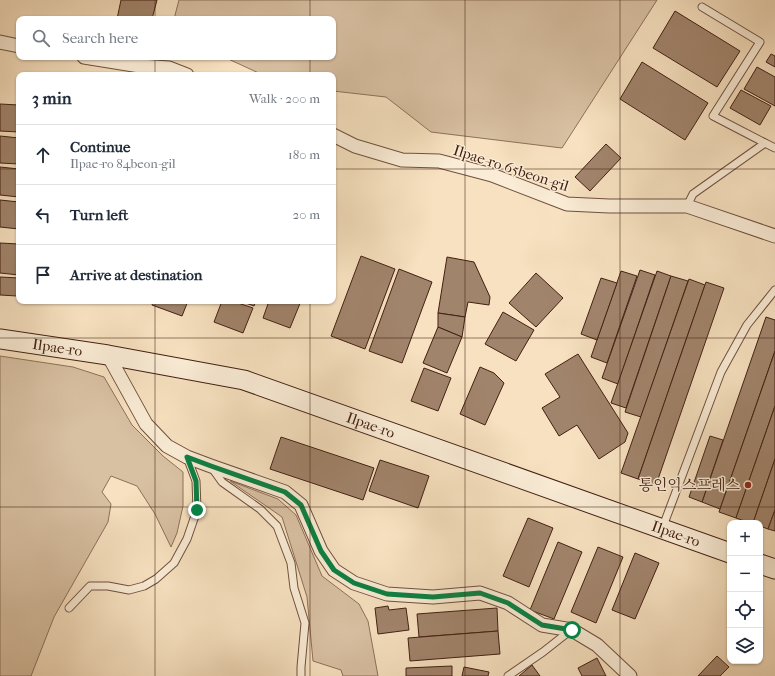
<!DOCTYPE html>
<meta charset="utf-8">
<style>
:root{--surface:#fff;--page:#f2f2f3;--text:#1f2937;--muted:#747a83;--line:#e0e1e3}
body{margin:0;font-family:"IM FELL French Canon","Noto Serif KR",serif;background:var(--page);color:var(--text)}
.controls{position:absolute;right:12px;bottom:12px;display:grid;overflow:hidden;border-radius:8px;box-shadow:0 1px 3px #0004}
.controls button{width:36px;height:36px;display:grid;place-items:center;padding:0;border:0;border-bottom:1px solid var(--line);background:var(--surface);color:var(--text);font:20px sans-serif}
.stop{position:absolute;width:12px;height:12px;margin:-9px;border:3px solid #0b8043;border-radius:50%;background:#fff}
.stop.end{background:#0b8043;border-color:#fff;box-shadow:0 1px 4px #0008}
.list{margin:0;padding:0;list-style:none}
h2{display:flex;justify-content:space-between;align-items:center;height:52px;margin:0;padding:0 16px;font-size:17px}
h2 small{font-size:13px;font-weight:400;color:var(--muted)}
.list li{display:grid;grid-template-columns:26px 1fr auto;gap:12px;align-items:center;box-sizing:border-box;height:60px;padding:0 16px;border-top:1px solid var(--line)}
.list b{display:block;font-size:15px;white-space:nowrap}
.list p{margin:0;font-size:13px;white-space:nowrap;color:var(--muted)}
.list em{font-size:13px;font-style:normal;color:var(--muted)}
.icon{flex:none;width:22px;height:22px;fill:none;stroke:currentColor;stroke-width:2;stroke-linecap:round;stroke-linejoin:round}
.map{position:relative;flex:none;width:775px;height:676px;overflow:hidden}
.search{position:absolute;background:var(--surface);box-shadow:0 1px 3px #0004;left:16px;top:16px;width:320px;height:44px;display:flex;align-items:center;gap:10px;box-sizing:border-box;padding:0 14px;border-radius:8px;color:var(--muted);font-size:15px}
.panel{position:absolute;background:var(--surface);box-shadow:0 1px 3px #0004;left:16px;top:72px;width:320px;height:232px;border-radius:8px}
.map>svg:first-child{display:block}
</style>
<div class="map">
<svg width="775" height="676" viewBox="0 0 775 676">
<rect width="100%" height="100%" fill="#f7e1c0"/>
<filter id="stains"><feTurbulence type="fractalNoise" baseFrequency=".005" numOctaves="4"/><feColorMatrix values="0 0 0 0 .2 0 0 0 0 .09 0 0 0 0 .02 0 0 0 .5 -.17"/></filter>
<radialGradient id="worn" r=".72"><stop offset=".6" stop-color="#630" stop-opacity="0"/><stop offset="1" stop-color="#630" stop-opacity=".3"/></radialGradient>
<g fill="#d8c0a2" stroke="#8e705a">
<polygon points="179,0 657,0 562,148 431,132 386,97 333,91 333,75 263,75 224,57 333,57 333,19 174,19"/>
<polygon points="0,356 73,367 104,377 132,425 163,456 183,472 183,506 177,533 171,547 155,514 137,486 111,476 102,492 111,504 108,522 54,617 31,676 0,676"/>
<polygon points="230,481 278,499 296,515 322,576 359,604 368,621 378,676 343,676 341,670 313,661 307,597 282,517"/>
</g>
<g fill="#a1846c" stroke="#432012">
<polygon points="121,0 157,0 152,19 117,19"/>
<polygon points="675,11 740,51 717,87 653,48"/>
<polygon points="771,54 775,56 775,67 766,62"/>
<polygon points="642,62 708,103 685,140 620,99"/>
<polygon points="757,67 775,77 775,106 744,89"/>
<polygon points="741,90 771,106 760,125 730,108"/>
<polygon points="0,104 19,105 19,132 0,131"/>
<polygon points="0,136 19,138 19,164 0,163"/>
<polygon points="606,144 621,158 590,191 575,177"/>
<polygon points="0,167 19,169 19,197 0,195"/>
<polygon points="0,200 19,202 19,229 0,227"/>
<polygon points="0,243 19,244 19,275 0,273"/>
<polygon points="361,256 395,269 365,349 331,336"/>
<polygon points="447,257 474,262 490,297 489,305 468,302 465,317 438,313"/>
<polygon points="399,269 432,282 402,363 369,351"/>
<polygon points="640,270 655,275 618,384 602,378"/>
<polygon points="621,271 637,276 607,363 591,357"/>
<polygon points="657,271 671,276 626,408 611,403"/>
<polygon points="536,273 563,298 536,327 509,303"/>
<polygon points="671,276 688,281 641,417 625,412"/>
<polygon points="0,277 19,278 17,296 0,295"/>
<polygon points="601,278 617,283 597,340 581,334"/>
<polygon points="689,279 705,285 638,479 621,473"/>
<polygon points="706,282 724,288 656,485 638,479"/>
<polygon points="153,301 188,301 182,316 152,305"/>
<polygon points="222,301 232,301 253,308 243,333 214,322"/>
<polygon points="240,301 256,301 254,306"/>
<polygon points="269,301 301,301 290,328 263,318"/>
<polygon points="503,312 534,330 516,361 485,344"/>
<polygon points="438,313 465,317 462,337 438,327"/>
<polygon points="766,317 775,320 775,351 720,509 702,502"/>
<polygon points="438,327 462,337 447,373 423,363"/>
<polygon points="775,351 775,406 736,518 719,512"/>
<polygon points="578,354 628,433 625,442 599,459 577,425 559,436 542,408 560,397 545,374"/>
<polygon points="480,367 494,373 504,383 485,425 460,414"/>
<polygon points="424,368 451,378 438,411 411,401"/>
<polygon points="775,406 775,459 753,523 750,523 736,518"/>
<polygon points="710,436 723,440 702,502 689,497"/>
<polygon points="281,437 374,468 363,500 270,469"/>
<polygon points="775,459 775,510 768,529 760,526 760,523 753,523"/>
<polygon points="380,460 429,476 418,508 369,491"/>
<polygon points="775,510 775,531 768,529"/>
<polygon points="528,518 553,528 529,587 503,576"/>
<polygon points="558,542 582,552 554,619 530,610"/>
<polygon points="598,547 623,557 596,623 571,612"/>
<polygon points="635,553 659,563 635,619 612,610"/>
<polygon points="388,606 389,610 406,608 409,630 378,634 375,608"/>
<polygon points="497,608 498,631 419,637 417,614"/>
<polygon points="498,631 500,654 410,661 408,638"/>
<polygon points="717,656 729,667 720,676 698,676"/>
<polygon points="597,658 606,676 582,676 578,668"/>
<polygon points="532,665 540,676 519,676"/>
<polygon points="452,666 452,676 406,676 406,668"/>
<polygon points="464,667 489,672 488,676 462,676"/>
</g>
<g fill="none" stroke-linecap="round" stroke-linejoin="round">
<defs>
<g id="lane">
<polyline points="702,7 760,42 713,116 765,143"/>
<polyline points="687,206 693,194 765,143 775,148"/>
<polyline points="212,468 222,482 260,509 277,526 291,563 294,588 305,623 301,667 301,676"/>
<polyline points="662,529 721,372 747,325 775,290"/>
<polyline points="69,608 90,586 108,586 129,590 144,586 156,579 174,563 187,539 197,510 196,481 187,457"/>
<polyline points="508,676 543,652 571,630"/>
</g>
<g id="street">
<polyline points="0,42 19,46"/>
<polyline points="84,57 140,66 169,68 187,75"/>
<polyline points="333,135 355,146 402,160 439,161 492,175 567,204 609,206 687,206 775,236"/>
<polyline points="108,355 146,424 167,446 187,457 211,466 285,492 301,505 321,551 334,570 354,583 387,594 433,597 480,593 508,603 542,625 572,630 597,645 630,676"/>
</g>
<g id="secondary">
<path id="s1" d="M0,339L108,355L244,380L730,553"/>
<polyline points="760,564 775,569"/>
</g>
</defs>
<use href="#lane" stroke="#70503e" stroke-width="9"/>
<use href="#street" stroke="#70503e" stroke-width="15"/>
<use href="#secondary" stroke="#432012" stroke-width="21"/>
<use href="#lane" stroke="#faecd6" stroke-width="7"/>
<use href="#street" stroke="#faecd6" stroke-width="13"/>
<use href="#secondary" stroke="#faecd6" stroke-width="19"/>
</g>
<g fill="none" stroke-linecap="round" stroke-linejoin="round">
<polyline stroke="#0b8043" stroke-width="5" points="197,510 196,481 187,457 211,466 285,492 301,505 321,551 334,570 354,583 387,594 433,597 480,593 508,603 542,625 572,630"/>
</g>
<path fill="none" stroke="#432012" stroke-width="1" stroke-opacity="0.55" d="M155,0V19M310,0V19M465,0V676M620,0V676M155,57V75M310,57V75M0,169H19M333,169H775M155,301V676M310,301V676M0,338H775M0,507H775"/>
<circle fill="#8f2418" stroke="#faecd6" stroke-width="1.5" cx="748" cy="485" r="4"/>
<g text-anchor="middle" stroke-width="3" stroke-linejoin="round" paint-order="stroke">
<g font-size="15" fill="#432012" stroke="#faecd6">
<text transform="translate(511 168) rotate(18)" y="5">Ilpae-ro 65beon-gil</text>
<text dy="5" stroke="none"><textPath href="#s1" startOffset="58">Ilpae-ro</textPath></text>
<text dy="5" stroke="none"><textPath href="#s1" startOffset="382">Ilpae-ro</textPath></text>
<text dy="5" stroke="none"><textPath href="#s1" startOffset="706">Ilpae-ro</textPath></text>
</g>
<g font-size="15" fill="#432012" stroke="#faecd6" text-anchor="end">
<text x="740" y="490">통인익스프레스</text>
</g>
</g>
<rect width="100%" height="100%" filter="url(#stains)"/>
<rect width="100%" height="100%" fill="url(#worn)"/>
</svg>
<div class="controls">
<button>+</button>
<button>−</button>
<button><svg class="icon" aria-label="locate" viewBox="0 0 24 24"><circle cx="12" cy="12" r="6"/><path d="M12 2v4M12 18v4M2 12h4M18 12h4"/></svg></button>
<button><svg class="icon" aria-label="layers" viewBox="0 0 24 24"><path d="M12 4l9 5-9 5-9-5zM3 14l9 5 9-5"/></svg></button>
</div>
<div class="stop" style="left:572px;top:630px"></div>
<div class="stop end" style="left:197px;top:510px"></div>
<div class="search"><svg class="icon" aria-label="search" viewBox="0 0 24 24"><circle cx="10" cy="10" r="6"/><path d="M15 15l6 6"/></svg>Search here</div>
<section class="panel">
<h2>3 min<small>Walk · 200 m</small></h2>
<ul class="list">
<li><svg class="icon" aria-label="ahead" viewBox="0 0 24 24"><path d="M12 20V5M6 11l6-6 6 6"/></svg><div><b>Continue</b><p>Ilpae-ro 84beon-gil</p></div><em>180 m</em></li>
<li><svg class="icon" aria-label="left" viewBox="0 0 24 24"><path d="M17 20v-9H6M10 6l-5 5 5 5"/></svg><div><b>Turn left</b></div><em>20 m</em></li>
<li><svg class="icon" aria-label="arrive" viewBox="0 0 24 24"><path d="M6 21V4h12l-3 4 3 4H6"/></svg><div><b>Arrive at destination</b></div></li>
</ul>
</section>
</div>
